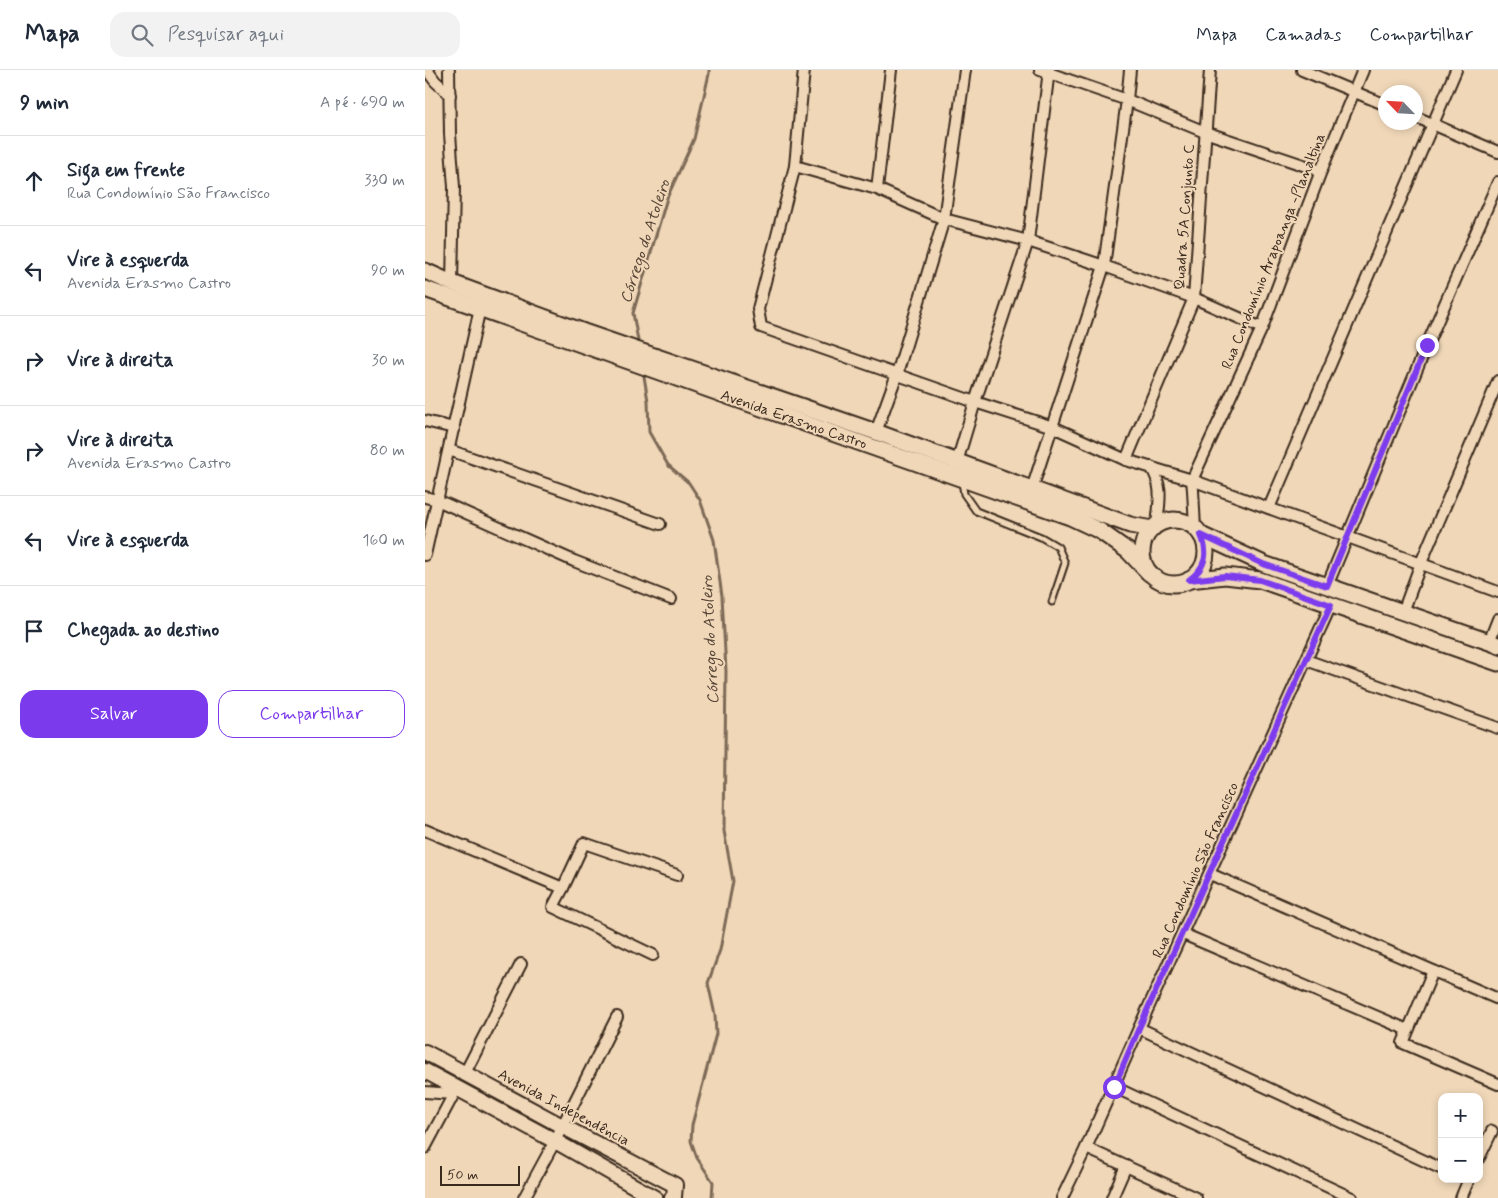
<!DOCTYPE html>
<html lang="pt">
<meta charset="utf-8">
<style>
:root{--surface:#fff;--page:#f2f2f3;--text:#1f2937;--muted:#747a83;--line:#e0e1e3;--accent:#7c3aed}
body{margin:0;font-family:Mynerve,sans-serif;background:var(--page);color:var(--text)}
.controls{position:absolute;right:15px;bottom:15px;display:grid;overflow:hidden;border-radius:10px;box-shadow:0 2px 8px #0003}
.controls button{width:45px;height:45px;display:grid;place-items:center;padding:0;border:0;border-bottom:1px solid var(--line);background:var(--surface);color:var(--text);font:25px sans-serif}
.compass{position:absolute;left:953px;top:15px;width:45px;height:45px;border-radius:50%;background:var(--surface);box-shadow:0 2px 8px #0003;rotate:295deg}
.scale{position:absolute;left:15px;bottom:12px;width:80px;box-sizing:border-box;padding-left:5px;border:2px solid #3b2a1e;border-top:0;font-size:14px;line-height:18px;white-space:nowrap;color:#3b2a1e;-webkit-text-stroke:4px #f0d7b8;paint-order:stroke}
.stop{position:absolute;width:15px;height:15px;margin:-11px;border:4px solid #7c3aed;border-radius:50%;background:#fff}
.stop.end{background:#7c3aed;border-color:#fff;box-shadow:0 1px 5px #0008}
.list{margin:0;padding:0;list-style:none}
h2{display:flex;justify-content:space-between;align-items:center;height:65px;margin:0;padding:0 20px;font-size:21px}
h2 small{font-size:16px;font-weight:400;color:var(--muted)}
.list li{display:grid;grid-template-columns:32px 1fr auto;gap:15px;align-items:center;box-sizing:border-box;height:90px;padding:0 20px;border-top:1px solid var(--line)}
.list b{display:block;font-size:19px;white-space:nowrap}
.list p{margin:0;font-size:16px;white-space:nowrap;color:var(--muted)}
.list em{font-size:16px;font-style:normal;color:var(--muted)}
.actions{display:flex;gap:10px;padding:15px 20px}
.actions a{flex:1;padding:11px 0;border:1px solid var(--accent);border-radius:15px;text-align:center;font-size:18px;color:var(--accent)}
.actions .main{background:var(--accent);color:#fff}
.icon{flex:none;width:28px;height:28px;fill:none;stroke:currentColor;stroke-width:2;stroke-linecap:round;stroke-linejoin:round}
.map{position:relative;flex:none;width:1073px;height:1128px;overflow:hidden}
header{display:flex;align-items:center;gap:30px;box-sizing:border-box;height:70px;padding:0 25px;background:var(--surface);border-bottom:1px solid var(--line)}
header strong{font-size:24px}
nav{display:flex;gap:28px;margin-inline-start:auto;font-size:18px}
.search{width:350px;height:45px;background:var(--page);display:flex;align-items:center;gap:12px;box-sizing:border-box;padding:0 18px;border-radius:15px;color:var(--muted);font-size:19px}
main{display:flex}
aside{flex:1;background:var(--surface)}
.map>svg:first-child{display:block}
</style>
<header>
<strong>Mapa</strong>
<div class="search"><svg class="icon" aria-label="search" viewBox="0 0 24 24"><circle cx="10" cy="10" r="6"/><path d="M15 15l6 6"/></svg>Pesquisar aqui</div>
<nav><a>Mapa</a><a>Camadas</a><a>Compartilhar</a></nav>
</header>
<main>
<aside>
<h2>9 min<small>A pé · 690 m</small></h2>
<ul class="list">
<li><svg class="icon" aria-label="ahead" viewBox="0 0 24 24"><path d="M12 20V5M6 11l6-6 6 6"/></svg><div><b>Siga em frente</b><p>Rua Condomínio São Francisco</p></div><em>330 m</em></li>
<li><svg class="icon" aria-label="left" viewBox="0 0 24 24"><path d="M17 20v-9H6M10 6l-5 5 5 5"/></svg><div><b>Vire à esquerda</b><p>Avenida Erasmo Castro</p></div><em>90 m</em></li>
<li><svg class="icon" aria-label="right" viewBox="0 0 24 24"><path d="M7 20v-9h11M14 6l5 5-5 5"/></svg><div><b>Vire à direita</b></div><em>30 m</em></li>
<li><svg class="icon" aria-label="right" viewBox="0 0 24 24"><path d="M7 20v-9h11M14 6l5 5-5 5"/></svg><div><b>Vire à direita</b><p>Avenida Erasmo Castro</p></div><em>80 m</em></li>
<li><svg class="icon" aria-label="left" viewBox="0 0 24 24"><path d="M17 20v-9H6M10 6l-5 5 5 5"/></svg><div><b>Vire à esquerda</b></div><em>160 m</em></li>
<li><svg class="icon" aria-label="arrive" viewBox="0 0 24 24"><path d="M6 21V4h12l-3 4 3 4H6"/></svg><div><b>Chegada ao destino</b></div></li>
</ul>
<div class="actions"><a class="main">Salvar</a><a>Compartilhar</a></div>
</aside>
<div class="map">
<svg width="1073" height="1128" viewBox="0 0 1073 1128">
<rect width="100%" height="100%" fill="#f0d7b8"/>
<filter id="ink" filterUnits="userSpaceOnUse"><feTurbulence type="fractalNoise" baseFrequency=".02" numOctaves="2"/><feDisplacementMap in="SourceGraphic" scale="10" xChannelSelector="R" yChannelSelector="G"/><feConvolveMatrix kernelMatrix="1 2 1 2 8 2 1 2 1" color-interpolation-filters="sRGB"/></filter>
<g filter="url(#ink)">
<g fill="none" stroke-linecap="round" stroke-linejoin="round">
<g stroke="#7c6956" stroke-width="3">
<polyline points="214,276 208,243 242,128 269,69 284,4 284,0"/>
<polyline points="218,300 223,331 224,362 243,395 264,413 275,430 289,470 297,526 301,601 299,761 308,811 295,880 283,913 290,945 291,964 267,1055 266,1071 272,1088 288,1112 287,1128"/>
</g>
<defs>
<polyline id="lane" points="537,412 539,424 551,441 616,467 633,477 640,493 627,532"/>
<g id="street">
<polyline points="2,0 10,11 25,25"/>
<polyline points="24,0 25,64 29,117 27,213"/>
<polyline points="379,0 370,96 333,239 336,257 550,332 628,357 701,390 767,410 1073,522"/>
<polyline points="615,0 702,30 780,62 896,101"/>
<polyline points="877,0 961,35"/>
<polyline points="991,47 1073,82"/>
<polyline points="370,96 452,119 519,149 603,171 679,196 769,228 837,258"/>
<polyline points="452,119 466,0"/>
<polyline points="0,351 29,358"/>
<polyline points="451,362 472,304 519,149 540,0"/>
<polyline points="24,380 235,454"/>
<polyline points="701,390 769,228 785,0"/>
<polyline points="532,392 550,332 603,171 624,0"/>
<path d="M726,397C739,417 734,433 732,455"/>
<polyline points="607,419 679,196 702,30 705,0"/>
<polyline points="0,427 12,430 149,491 246,529"/>
<polyline points="844,438 1031,0"/>
<polyline points="770,458 768,420 767,410 837,258 896,101 938,0"/>
<polyline points="0,485 55,238"/>
<polyline points="902,516 1002,275 1073,112"/>
<polyline points="978,542 996,493 1073,311"/>
<polyline points="1064,572 1073,549"/>
<polyline points="881,590 1073,658"/>
<polyline points="0,760 138,818 159,773 252,805"/>
<polyline points="785,804 1073,929"/>
<polyline points="138,818 128,837 228,885"/>
<polyline points="758,864 983,960"/>
<polyline points="1008,901 978,973 1073,1014"/>
<polyline points="714,958 1017,1099"/>
<polyline points="40,1003 96,894"/>
<polyline points="689,1017 927,1128"/>
<polyline points="0,1022 28,1024"/>
<polyline points="0,1078 32,1018"/>
<polyline points="661,1078 771,1128"/>
<polyline points="1054,1088 1067,1061"/>
<polyline points="99,1128 130,1071 192,947"/>
<polyline points="637,1128 661,1078 714,958 906,535"/>
<polyline points="687,1128 701,1096"/>
<polyline points="1036,1128 1044,1109"/>
</g>
<g id="secondary">
<polyline points="0,982 137,1056 250,1115 249,1127 247,1128"/>
<polyline points="0,1001 130,1071 230,1128"/>
</g>
<g id="primary">
<polyline points="0,201 27,213 159,262 451,362 705,455 727,459"/>
<polyline points="0,219 645,447 675,461 703,481 724,503"/>
<circle cx="749" cy="482" r="32"/>
<polyline points="776,465 839,494 1073,575"/>
<polyline points="764,510 800,506 835,510 1073,593"/>
</g>
</defs>
<use href="#lane" stroke="#3b2a1e" stroke-width="9"/>
<use href="#street" stroke="#3b2a1e" stroke-width="14"/>
<use href="#secondary" stroke="#3b2a1e" stroke-width="18"/>
<use href="#primary" stroke="#3b2a1e" stroke-width="19"/>
<use href="#lane" stroke="#f0d7b8" stroke-width="5"/>
<use href="#street" stroke="#f0d7b8" stroke-width="10"/>
<use href="#secondary" stroke="#f0d7b8" stroke-width="14"/>
<use href="#primary" stroke="#f0d7b8" stroke-width="15"/>
</g>
</g>
<g fill="none" stroke-linecap="round" stroke-linejoin="round" filter="url(#ink)">
<path stroke="#7c3aed" stroke-width="6" d="M689,1017L714,958L906,535L835,510L800,506L764,510C781,497 784,484 776,465L838,494L902,516L1002,275"/>
</g>
<g text-anchor="middle" stroke-width="4" stroke-linejoin="round" paint-order="stroke">
<g font-size="15" fill="#3b2a1e" stroke="#f0d7b8">
<text transform="translate(759 147) rotate(-86)" y="5">Quadra 5A Conjunto C</text>
<text transform="translate(848 181) rotate(-68)" y="5">Rua Condomínio Arapoanga -Planaltina</text>
<text transform="translate(369 349) rotate(19)" y="5">Avenida Erasmo Castro</text>
<text transform="translate(770 800) rotate(-66)" y="5">Rua Condomínio São Francisco</text>
<text transform="translate(139 1037) rotate(28)" y="5">Avenida Independência</text>
</g>
<g font-size="16" font-style="italic" fill="#564436" stroke="#f0d7b8">
<text transform="translate(219 171) rotate(-72)" y="6">Córrego do Atoleiro</text>
<text transform="translate(284 570) rotate(-93)" y="6">Córrego do Atoleiro</text>
</g>
</g>
</svg>
<div class="controls">
<button>+</button>
<button>−</button>
</div>
<svg class="compass" viewBox="-18 -18 36 36"><path d="M0-13l5 13h-10z" fill="#e53935"/><path d="M0 13l5-13h-10z" fill="#747a83"/></svg>
<div class="scale">50 m</div>
<div class="stop" style="left:689px;top:1017px"></div>
<div class="stop end" style="left:1002px;top:275px"></div>
</div>
</main>
